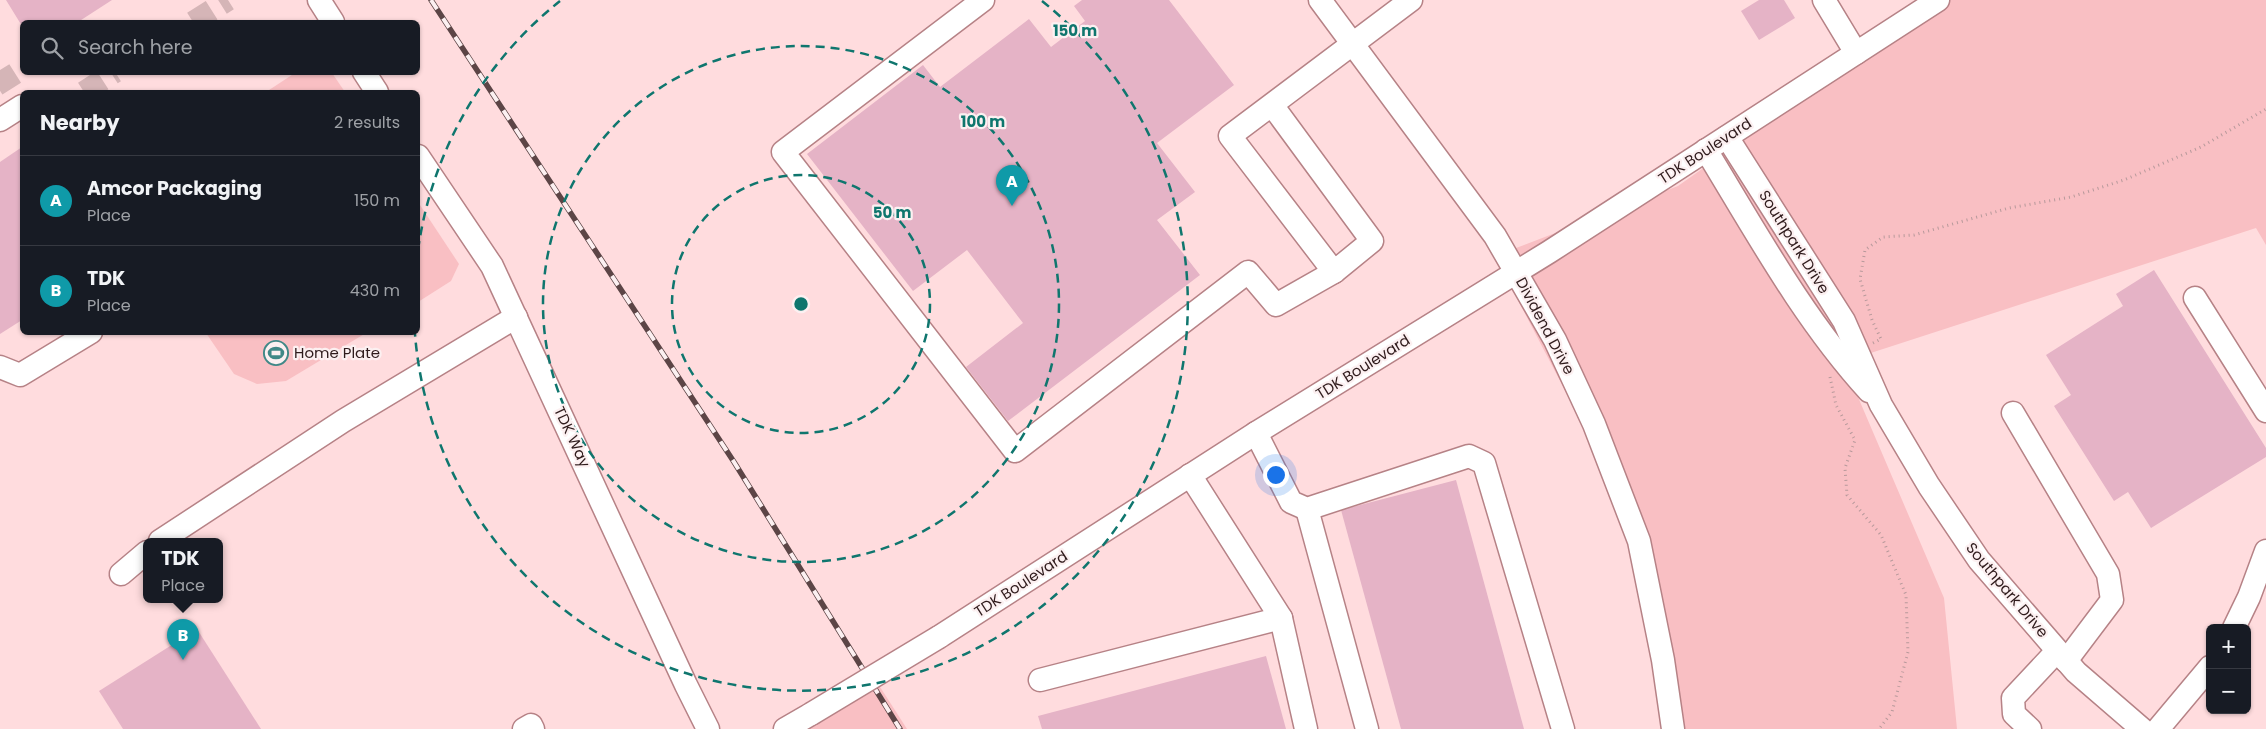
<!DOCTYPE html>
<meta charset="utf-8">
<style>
:root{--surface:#171b24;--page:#20242c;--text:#f1f3f6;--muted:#9ea1a6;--line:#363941;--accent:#408887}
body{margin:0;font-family:Poppins,sans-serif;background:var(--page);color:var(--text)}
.controls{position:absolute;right:15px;bottom:15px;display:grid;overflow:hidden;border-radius:8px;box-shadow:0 1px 4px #0004}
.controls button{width:45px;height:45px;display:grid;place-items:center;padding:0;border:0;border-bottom:1px solid var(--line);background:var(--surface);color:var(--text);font:25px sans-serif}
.you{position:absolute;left:1275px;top:474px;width:18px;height:18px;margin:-12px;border:4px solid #fff;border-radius:50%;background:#1a73e8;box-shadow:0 0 0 8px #1a73e833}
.badge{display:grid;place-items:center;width:32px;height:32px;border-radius:50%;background:var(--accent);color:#fff;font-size:16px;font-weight:700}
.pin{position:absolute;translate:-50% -41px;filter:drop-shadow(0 1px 2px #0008)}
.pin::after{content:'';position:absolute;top:26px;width:18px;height:15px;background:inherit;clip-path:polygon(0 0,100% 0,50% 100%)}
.popup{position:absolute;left:143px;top:538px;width:80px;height:65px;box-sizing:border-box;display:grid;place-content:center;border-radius:8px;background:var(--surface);filter:drop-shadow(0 1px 4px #0005);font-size:16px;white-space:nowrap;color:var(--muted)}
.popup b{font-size:19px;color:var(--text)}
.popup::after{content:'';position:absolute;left:50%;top:100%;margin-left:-10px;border:10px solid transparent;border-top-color:var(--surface)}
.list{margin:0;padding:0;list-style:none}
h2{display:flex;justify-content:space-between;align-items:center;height:65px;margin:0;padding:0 20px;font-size:21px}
h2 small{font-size:16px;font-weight:400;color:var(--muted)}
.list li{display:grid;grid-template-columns:32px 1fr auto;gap:15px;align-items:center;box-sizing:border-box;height:90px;padding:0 20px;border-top:1px solid var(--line)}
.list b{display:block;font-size:19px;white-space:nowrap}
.list p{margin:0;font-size:16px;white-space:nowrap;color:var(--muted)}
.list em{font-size:16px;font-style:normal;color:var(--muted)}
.icon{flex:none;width:28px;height:28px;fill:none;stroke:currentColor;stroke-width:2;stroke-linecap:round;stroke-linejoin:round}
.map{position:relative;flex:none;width:2266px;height:729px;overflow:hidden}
.search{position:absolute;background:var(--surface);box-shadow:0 1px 4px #0004;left:20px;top:20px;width:400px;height:55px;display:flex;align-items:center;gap:12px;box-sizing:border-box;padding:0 18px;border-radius:8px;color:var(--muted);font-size:19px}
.panel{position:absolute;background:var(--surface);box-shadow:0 1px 4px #0004;left:20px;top:90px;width:400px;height:245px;border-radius:8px}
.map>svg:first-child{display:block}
</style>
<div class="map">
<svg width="2266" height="729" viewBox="0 0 2266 729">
<rect width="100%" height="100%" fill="#ffdcde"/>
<g fill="#f9bfc3">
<polygon points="1941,0 2266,0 2266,245 2256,228 1843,362 1944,598 1957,729 1662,729 1633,521 1495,256 1678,186"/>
<polygon points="295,73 332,73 345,92 266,92"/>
<polygon points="418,202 459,264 451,281 418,302"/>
<polygon points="206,333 366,333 286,381 257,384 234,374"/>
<polygon points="873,676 907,729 791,729"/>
</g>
<g fill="#e5b3c6">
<polygon points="6,0 112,0 78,22 22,22 22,26"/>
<polygon points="1082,0 1169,0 1234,85 1157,143 1195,192 1157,220 1200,275 1008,421 966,367 1023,323 967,250 913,291 807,154 923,65 940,87 1029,19 1051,47 1085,21 1074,6"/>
<polygon points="1759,0 1784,0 1795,18 1759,40 1741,11"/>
<polygon points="22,147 22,320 0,334 0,162"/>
<polygon points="2154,270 2266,448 2266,457 2151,528 2128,492 2114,501 2054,406 2071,395 2046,355 2123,306 2116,294"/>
<polygon points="1456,480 1524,729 1401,729 1341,510"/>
<polygon points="197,629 261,729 123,729 99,691"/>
<polygon points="1266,656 1286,729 1042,729 1038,716"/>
</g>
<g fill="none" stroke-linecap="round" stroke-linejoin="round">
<g stroke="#d5b5b7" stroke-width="22" stroke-dasharray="22 11" stroke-linecap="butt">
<polyline points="193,22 228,0"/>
<polyline points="0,70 22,105"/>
<polyline points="84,92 115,72"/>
</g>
<defs>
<g id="minor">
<polyline points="319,0 333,22"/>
<polyline points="983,0 783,152 1015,451 1248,272 1276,305 1334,272"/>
<polyline points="1320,0 1495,236 1555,340 1594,424 1639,541 1663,660 1673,729"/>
<polyline points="1824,0 1856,53"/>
<polyline points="364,72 377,92"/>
<polyline points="1272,105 1372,241 1334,272 1230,136 1411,0"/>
<polyline points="0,120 22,106"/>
<polyline points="1727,137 1844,321 1881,405 1929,486 1979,560 2076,672 2142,729"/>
<path d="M1706,150C1756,232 1804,320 1869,391"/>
<polyline points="418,156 492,266 686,685 708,729"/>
<polyline points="2195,298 2266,411"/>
<polyline points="0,367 20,375 91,332"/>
<polyline points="2013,413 2108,574 2112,600 2066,661"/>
<polyline points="1256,433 1291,502 1307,509 1469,456 1484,463 1563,729"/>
<polyline points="1307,509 1367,729"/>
<polyline points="160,541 343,421 516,317"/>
<polyline points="121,574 147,552"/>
<polyline points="1281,618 1306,729"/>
<polyline points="2234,628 2249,597 2266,551"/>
<polyline points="939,637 1256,433 1549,252 1938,0"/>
<polyline points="1040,680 1281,618 1190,475"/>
<polyline points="524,729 531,725 533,729"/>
<polyline points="785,729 811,714"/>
<polyline points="2030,729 2014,714 2013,698 2057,651"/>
<polyline points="2158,729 2210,667"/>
</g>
</defs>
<use href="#minor" stroke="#b68286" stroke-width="25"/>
<g stroke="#b7999b" stroke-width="3" stroke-dasharray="1 4" stroke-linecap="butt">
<polyline points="1873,343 1881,339 1872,320 1860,279 1865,250 1883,237 1914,235 2009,208 2071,197 2124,180 2201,147 2266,109"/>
<polyline points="1830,377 1836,405 1855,440 1845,468 1847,495 1881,535 1906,595 1908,652 1892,712 1879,729"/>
</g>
<use href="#minor" stroke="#fff" stroke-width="22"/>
<defs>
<polyline id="rail" points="431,0 734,462 900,729"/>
</defs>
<use href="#rail" stroke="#5c4546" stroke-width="5.5"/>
<use href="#rail" stroke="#fcf0f1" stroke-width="4" stroke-dasharray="11" stroke-linecap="butt"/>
<defs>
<polyline id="minor-bridge" points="811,714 939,637"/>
</defs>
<use href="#minor-bridge" stroke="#b68286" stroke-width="25" stroke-linecap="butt"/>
<use href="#minor-bridge" stroke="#fff" stroke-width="22"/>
</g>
<g fill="none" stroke="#0f766e" stroke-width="2.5" stroke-dasharray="9 6">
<circle cx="801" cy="304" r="129"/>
<circle cx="801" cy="304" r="258"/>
<path d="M418 250A387 387 0 0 1 560 1M1042 1A387 387 0 1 1 415 334"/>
</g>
<defs>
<symbol id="stadium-ring" viewBox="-11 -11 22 22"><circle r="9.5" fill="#fcf0f1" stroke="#408887" stroke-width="1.5"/><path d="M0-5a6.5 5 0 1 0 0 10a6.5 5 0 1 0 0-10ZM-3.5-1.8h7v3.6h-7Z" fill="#408887"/></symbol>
</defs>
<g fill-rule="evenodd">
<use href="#stadium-ring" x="262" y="339" width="28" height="28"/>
</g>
<g text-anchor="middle" stroke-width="4.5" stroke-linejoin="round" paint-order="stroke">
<g font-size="15" fill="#2f1b1c" stroke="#fcf0f1">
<text transform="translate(1705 151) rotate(-33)" y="5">TDK Boulevard</text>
<text transform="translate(1794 242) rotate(58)" y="5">Southpark Drive</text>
<text transform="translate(1545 326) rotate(62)" y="5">Dividend Drive</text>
<text transform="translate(1363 367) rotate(-32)" y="5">TDK Boulevard</text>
<text transform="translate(572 437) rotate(65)" y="5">TDK Way</text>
<text transform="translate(1021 584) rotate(-33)" y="5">TDK Boulevard</text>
<text transform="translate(2007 590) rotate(50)" y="5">Southpark Drive</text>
</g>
<g font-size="15" fill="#2f1b1c" stroke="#fcf0f1" text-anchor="start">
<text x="294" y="358">Home Plate</text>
</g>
</g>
<circle cx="801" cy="304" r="8" fill="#0f766e" stroke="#fcf0f1" stroke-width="2.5"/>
<g font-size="15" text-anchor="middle" font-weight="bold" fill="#0f766e" stroke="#fcf0f1" stroke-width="4.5" stroke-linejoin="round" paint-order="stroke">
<text x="1075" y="36">150 m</text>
<text x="983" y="127">100 m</text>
<text x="892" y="218">50 m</text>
</g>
</svg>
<div class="controls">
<button>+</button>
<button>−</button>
</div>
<div class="you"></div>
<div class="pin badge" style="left:1012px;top:206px;background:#0f9aa8">A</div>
<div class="pin badge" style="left:183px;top:660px;background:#0f9aa8">B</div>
<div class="popup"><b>TDK</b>Place</div>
<div class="search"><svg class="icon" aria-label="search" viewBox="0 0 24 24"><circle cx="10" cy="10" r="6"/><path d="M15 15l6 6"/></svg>Search here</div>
<section class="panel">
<h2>Nearby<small>2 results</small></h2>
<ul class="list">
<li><span class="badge" style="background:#0f9aa8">A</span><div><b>Amcor Packaging</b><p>Place</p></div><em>150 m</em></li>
<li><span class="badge" style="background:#0f9aa8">B</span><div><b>TDK</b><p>Place</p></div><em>430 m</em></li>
</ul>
</section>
</div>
